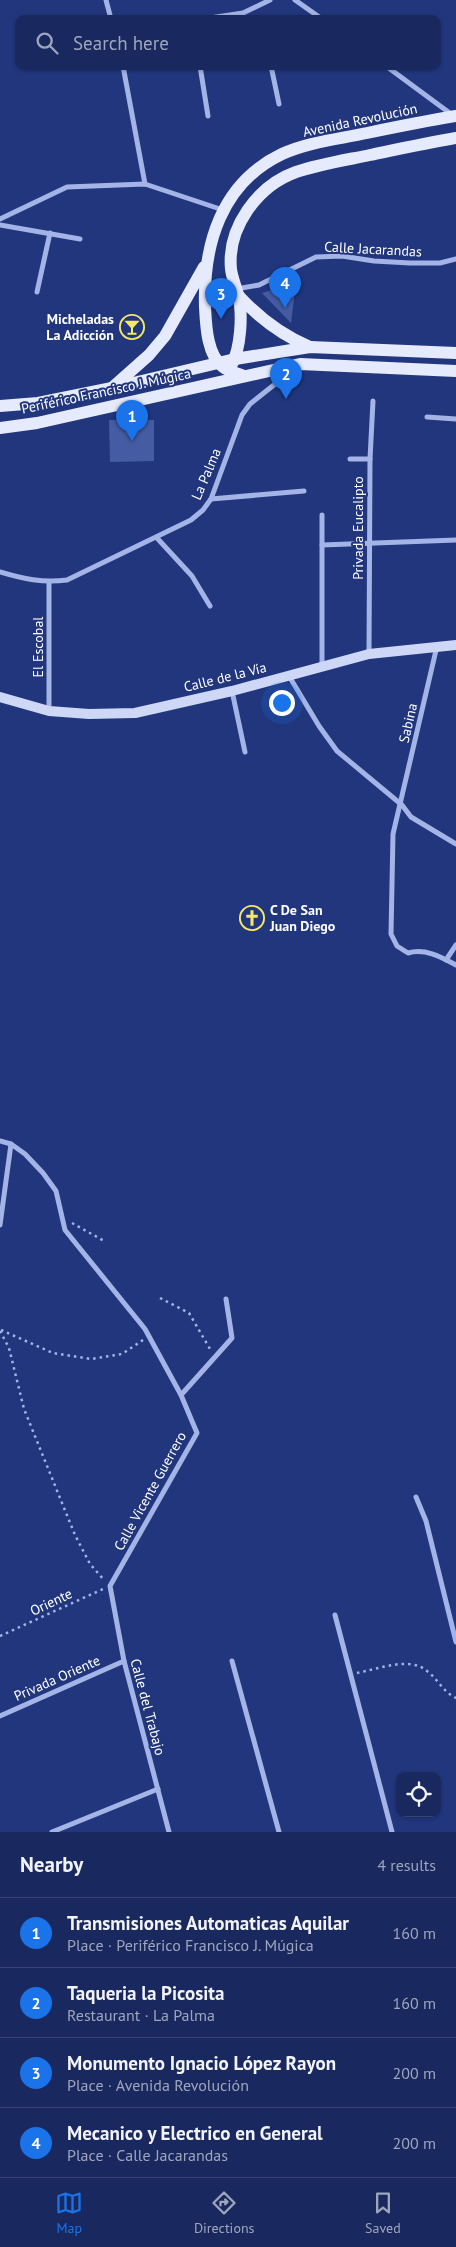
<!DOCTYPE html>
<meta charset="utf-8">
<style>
:root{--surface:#19285e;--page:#263467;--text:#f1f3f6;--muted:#9fa6bc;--line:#374473;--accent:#1a73e8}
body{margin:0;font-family:"PT Sans",sans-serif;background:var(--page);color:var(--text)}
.controls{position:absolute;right:15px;bottom:15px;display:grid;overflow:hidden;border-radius:10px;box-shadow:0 1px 4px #0004}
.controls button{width:45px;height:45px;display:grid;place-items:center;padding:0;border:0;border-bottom:1px solid var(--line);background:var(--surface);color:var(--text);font:25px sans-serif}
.you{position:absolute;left:281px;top:702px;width:18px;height:18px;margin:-12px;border:4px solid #fff;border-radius:50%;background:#1a73e8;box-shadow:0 0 0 8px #1a73e833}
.badge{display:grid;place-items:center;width:32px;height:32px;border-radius:50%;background:var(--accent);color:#fff;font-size:16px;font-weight:700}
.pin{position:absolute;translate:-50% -41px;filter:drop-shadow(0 1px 2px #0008)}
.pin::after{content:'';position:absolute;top:26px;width:18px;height:15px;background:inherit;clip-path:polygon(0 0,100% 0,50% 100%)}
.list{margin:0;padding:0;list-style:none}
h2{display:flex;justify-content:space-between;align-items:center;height:65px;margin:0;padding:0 20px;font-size:21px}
h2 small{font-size:16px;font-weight:400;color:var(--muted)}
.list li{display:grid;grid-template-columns:32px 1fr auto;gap:15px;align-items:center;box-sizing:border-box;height:70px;padding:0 20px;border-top:1px solid var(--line)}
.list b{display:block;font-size:19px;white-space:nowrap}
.list p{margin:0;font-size:16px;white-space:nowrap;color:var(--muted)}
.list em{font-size:16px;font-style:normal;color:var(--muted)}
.icon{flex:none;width:28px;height:28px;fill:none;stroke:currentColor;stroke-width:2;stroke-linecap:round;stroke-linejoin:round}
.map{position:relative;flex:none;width:456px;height:1832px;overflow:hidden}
.search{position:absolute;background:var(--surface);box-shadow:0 1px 4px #0004;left:15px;right:15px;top:15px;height:55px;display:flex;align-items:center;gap:12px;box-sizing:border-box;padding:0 18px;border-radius:10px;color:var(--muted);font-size:19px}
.sheet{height:345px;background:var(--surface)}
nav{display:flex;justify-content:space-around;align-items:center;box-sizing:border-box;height:70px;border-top:1px solid var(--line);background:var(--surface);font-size:14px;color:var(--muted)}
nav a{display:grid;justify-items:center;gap:2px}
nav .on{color:var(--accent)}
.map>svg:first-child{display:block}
</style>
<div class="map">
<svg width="456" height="1832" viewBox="0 0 456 1832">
<rect width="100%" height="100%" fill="#21367d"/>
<g fill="#455ca5">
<polygon points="296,282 291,323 262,293"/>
<polygon points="109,420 154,420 154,461 110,462"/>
</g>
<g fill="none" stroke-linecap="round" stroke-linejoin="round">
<g stroke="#a4b4e7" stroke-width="2.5" stroke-dasharray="2.5 4" stroke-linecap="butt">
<polyline points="72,1223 106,1242"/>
<polyline points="160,1298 189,1313 210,1349"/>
<polyline points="1,1330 53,1353 91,1359 122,1354 143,1340"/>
<polyline points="0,1331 9,1348 24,1409 75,1535 90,1564 104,1580"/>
<polyline points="0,1636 103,1589"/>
<path d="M357,1673C378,1669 410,1656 427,1671C438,1679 443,1692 456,1698"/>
</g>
<g stroke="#a4b4e7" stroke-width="5">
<polyline points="106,0 111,19"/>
<polyline points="295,0 322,19"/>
<polyline points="203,19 243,13 270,0"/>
<polyline points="123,66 145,184"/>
<polyline points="200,66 208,116"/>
<polyline points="271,66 279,104"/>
<polyline points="386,66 451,114"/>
<polyline points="0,219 67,187 145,184 223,210"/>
<polyline points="0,225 80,239"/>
<polyline points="236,289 259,285 316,257 342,256 374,261 410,263 440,263 456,259"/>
<polyline points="37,292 50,233"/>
<polyline points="427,417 456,419"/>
<polyline points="350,459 370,459"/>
<polyline points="211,499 304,491"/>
<polyline points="322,515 322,665"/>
<polyline points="157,538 192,576 210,606"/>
<polyline points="322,545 456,540"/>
<path d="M0,572C23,579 43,583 67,580L191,520L203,510L211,499L242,415L250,404L294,369"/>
<polyline points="49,582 49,711"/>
<path d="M437,646L393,834L391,934L397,946L408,953C425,948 441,957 456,965"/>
<polyline points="369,654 370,459 373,401"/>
<polyline points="289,676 319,726 337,751 402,805 411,817 456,844"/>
<polyline points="232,691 245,752"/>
<polyline points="446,960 456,945"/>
<polyline points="0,1141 11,1144 25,1154 43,1173 56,1191 65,1230 145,1329 181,1395 197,1433 110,1586 124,1661 169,1832"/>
<polyline points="0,1225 11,1144"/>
<polyline points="181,1395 232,1338 226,1299"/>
<polyline points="416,1497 426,1521 456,1642"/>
<polyline points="335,1615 392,1832"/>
<polyline points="232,1661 279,1832"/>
<polyline points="0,1716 124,1661"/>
<polyline points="52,1832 158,1789"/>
</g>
<polyline stroke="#ced7f5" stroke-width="10" points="0,697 49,711 89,714 135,713 232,691 369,654 456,645"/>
<g stroke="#e6eafd" stroke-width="12">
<path d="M238,295C259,318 281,335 310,347"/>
<path d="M231,366C241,349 243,313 238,295C236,286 232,278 231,269C227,228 257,186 296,172C320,164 346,160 370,155C399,149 427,143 456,138"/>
<path d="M244,376C238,373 229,372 223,367C207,355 206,326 205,307C203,245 221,183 282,154C308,142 339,139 367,133C396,127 426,121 456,116"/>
<polyline points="113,387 149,355 165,336 204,267"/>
<polyline points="0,406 38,403 112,388 235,359 310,347 456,353"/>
<polyline points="0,428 37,423 300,364 456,371"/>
</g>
</g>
<defs>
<symbol id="bar-ring" viewBox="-11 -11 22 22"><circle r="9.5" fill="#21367d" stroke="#f4e865" stroke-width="1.5"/><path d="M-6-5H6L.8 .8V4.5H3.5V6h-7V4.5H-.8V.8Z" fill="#f4e865"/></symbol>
<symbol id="church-ring" viewBox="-11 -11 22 22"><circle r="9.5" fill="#21367d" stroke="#f4e865" stroke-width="1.5"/><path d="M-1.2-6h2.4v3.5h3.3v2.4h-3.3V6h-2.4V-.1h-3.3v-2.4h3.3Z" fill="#f4e865"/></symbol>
</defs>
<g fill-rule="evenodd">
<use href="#bar-ring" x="118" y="313" width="28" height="28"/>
<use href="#church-ring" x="238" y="904" width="28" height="28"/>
</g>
<g text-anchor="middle" stroke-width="4" stroke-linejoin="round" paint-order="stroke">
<g font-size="14" fill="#fff" stroke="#21367d">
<text transform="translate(360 120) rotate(-12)" y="5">Avenida Revolución</text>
<text transform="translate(373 249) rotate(3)" y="5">Calle Jacarandas</text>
<text transform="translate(106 391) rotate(-12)" y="5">Periférico Francisco J. Múgica</text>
<text transform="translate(206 474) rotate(-67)" y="5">La Palma</text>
<text transform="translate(358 528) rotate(-90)" y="5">Privada Eucalipto</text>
<text transform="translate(38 647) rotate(-90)" y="5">El Escobal</text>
<text transform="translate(225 677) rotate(-14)" y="5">Calle de la Vía</text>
<text transform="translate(408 723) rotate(-77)" y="5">Sabina</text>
<text transform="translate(150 1491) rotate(-61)" y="5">Calle Vicente Guerrero</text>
<text transform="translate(51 1602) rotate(-25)" y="5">Oriente</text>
<text transform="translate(57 1678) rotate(-24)" y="5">Privada Oriente</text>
<text transform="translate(148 1707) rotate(75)" y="5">Calle del Trabajo</text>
</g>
<g font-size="14" font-weight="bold" fill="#fff" stroke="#21367d" text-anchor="end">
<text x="114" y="324">Micheladas<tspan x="114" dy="16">La Adicción</tspan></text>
<text x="270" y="915" text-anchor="start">C De San<tspan x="270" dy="16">Juan Diego</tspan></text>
</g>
</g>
</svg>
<div class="controls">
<button><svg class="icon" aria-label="locate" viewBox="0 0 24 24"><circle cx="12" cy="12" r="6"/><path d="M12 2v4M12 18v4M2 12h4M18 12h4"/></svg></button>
</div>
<div class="you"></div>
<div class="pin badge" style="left:132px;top:441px">1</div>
<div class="pin badge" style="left:286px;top:399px">2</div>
<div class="pin badge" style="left:221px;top:319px">3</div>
<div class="pin badge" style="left:285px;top:308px">4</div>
<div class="search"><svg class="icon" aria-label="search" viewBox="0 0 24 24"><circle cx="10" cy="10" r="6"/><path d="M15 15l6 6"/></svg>Search here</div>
</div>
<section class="sheet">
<h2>Nearby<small>4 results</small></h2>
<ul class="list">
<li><span class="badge">1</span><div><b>Transmisiones Automaticas Aquilar</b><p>Place · Periférico Francisco J. Múgica</p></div><em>160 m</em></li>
<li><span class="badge">2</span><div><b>Taqueria la Picosita</b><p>Restaurant · La Palma</p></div><em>160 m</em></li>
<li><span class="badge">3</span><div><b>Monumento Ignacio López Rayon</b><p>Place · Avenida Revolución</p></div><em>200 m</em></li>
<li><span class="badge">4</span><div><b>Mecanico y Electrico en General</b><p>Place · Calle Jacarandas</p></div><em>200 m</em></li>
</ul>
</section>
<nav>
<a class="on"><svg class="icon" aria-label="map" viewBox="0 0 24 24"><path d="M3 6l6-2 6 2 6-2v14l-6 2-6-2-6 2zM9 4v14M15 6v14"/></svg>Map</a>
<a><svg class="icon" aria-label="directions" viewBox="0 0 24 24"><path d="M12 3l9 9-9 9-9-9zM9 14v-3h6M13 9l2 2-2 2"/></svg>Directions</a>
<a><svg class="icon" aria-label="saved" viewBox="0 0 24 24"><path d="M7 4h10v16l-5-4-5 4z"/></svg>Saved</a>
</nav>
